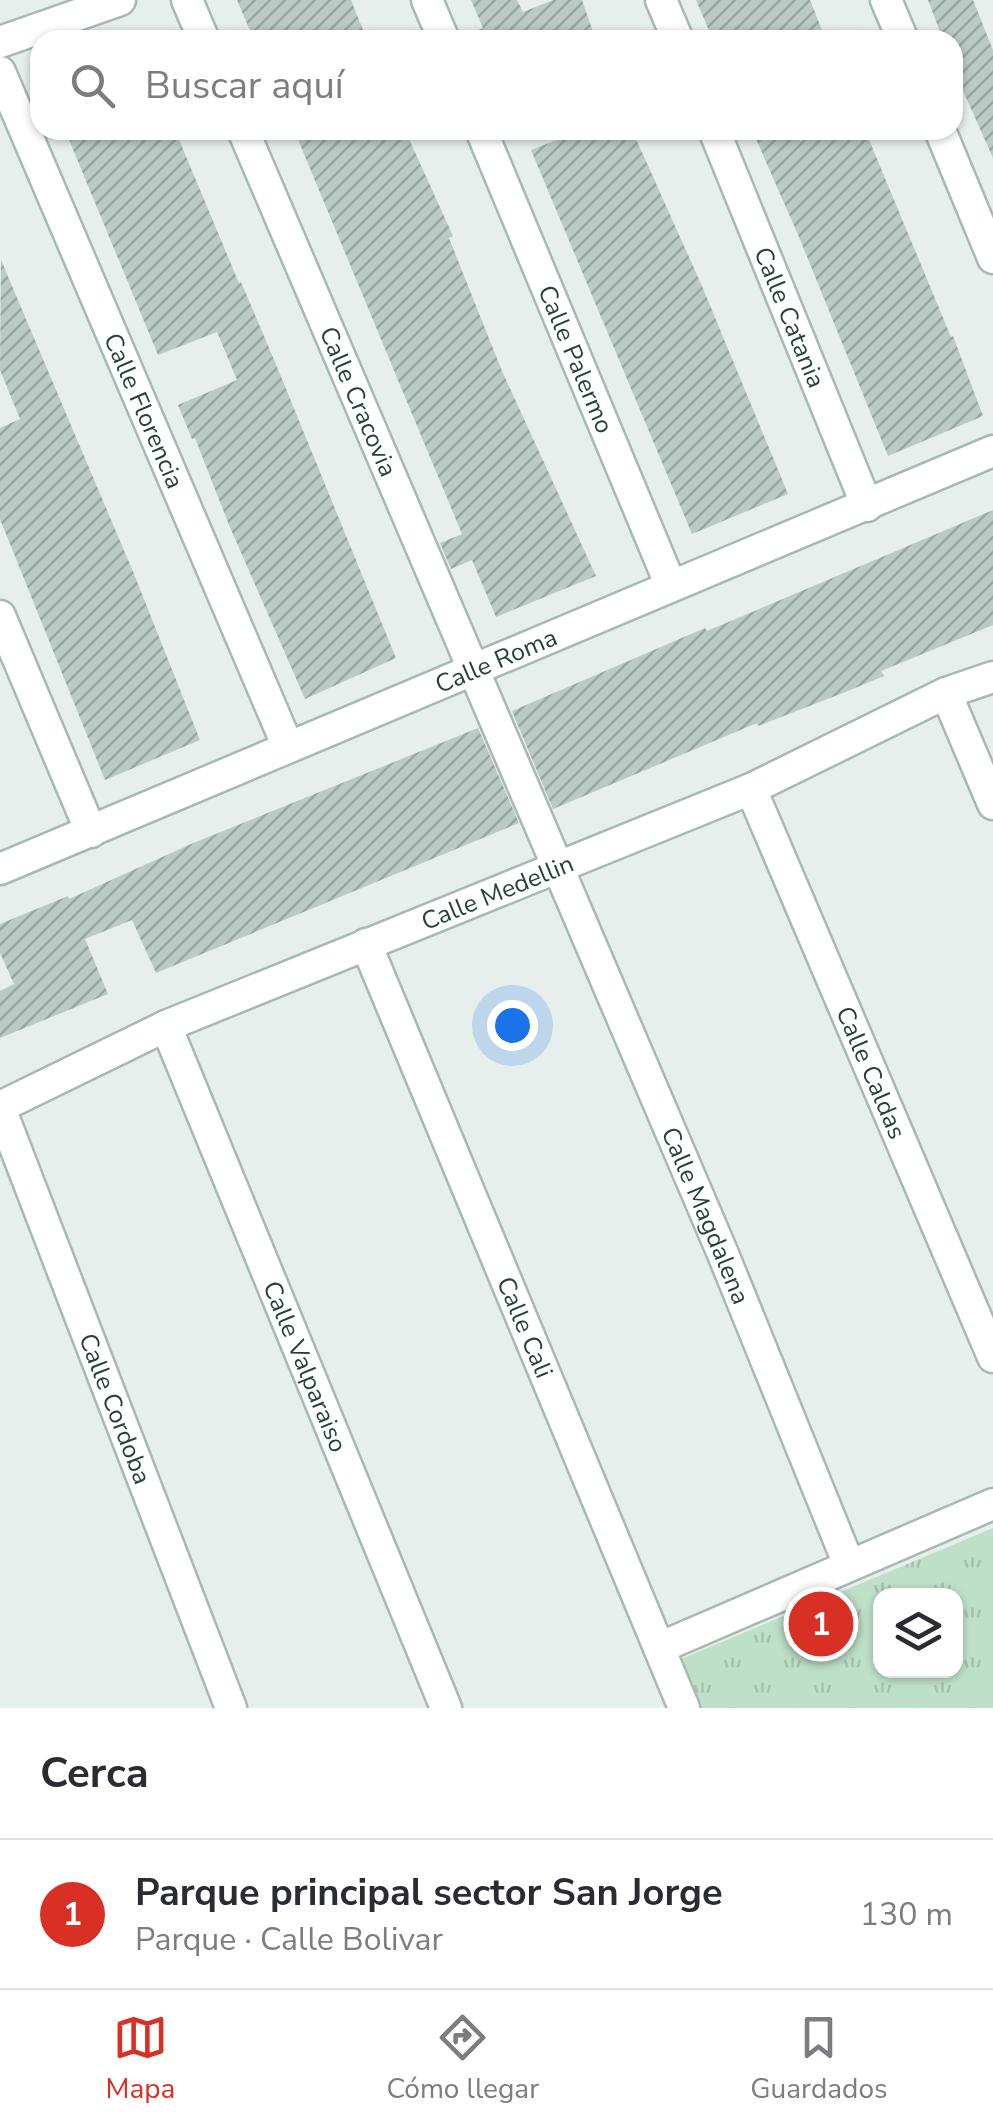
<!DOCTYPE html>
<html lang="es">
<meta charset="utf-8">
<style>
:root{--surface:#fff;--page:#f7f7f7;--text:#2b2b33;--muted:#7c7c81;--line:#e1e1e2;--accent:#d93025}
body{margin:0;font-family:"Nunito Sans",sans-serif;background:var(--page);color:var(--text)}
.controls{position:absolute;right:30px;bottom:30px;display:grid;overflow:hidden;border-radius:20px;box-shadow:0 2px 8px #0004}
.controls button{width:90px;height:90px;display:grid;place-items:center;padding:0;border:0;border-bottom:2px solid var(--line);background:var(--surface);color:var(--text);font:50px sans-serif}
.you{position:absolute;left:512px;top:1025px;width:35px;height:35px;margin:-25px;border:8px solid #fff;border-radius:50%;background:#1a73e8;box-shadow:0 0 0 15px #1a73e833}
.badge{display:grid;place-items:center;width:65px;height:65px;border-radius:50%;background:var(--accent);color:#fff;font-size:32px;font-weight:700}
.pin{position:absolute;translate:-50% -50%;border:5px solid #fff;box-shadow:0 2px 10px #0006}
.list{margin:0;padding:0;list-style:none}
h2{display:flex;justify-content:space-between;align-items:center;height:130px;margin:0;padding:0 40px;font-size:42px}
h2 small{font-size:32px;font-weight:400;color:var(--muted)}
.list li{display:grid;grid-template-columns:65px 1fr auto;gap:30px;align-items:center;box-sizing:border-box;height:150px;padding:0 40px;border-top:2px solid var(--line)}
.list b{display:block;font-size:38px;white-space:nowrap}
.list p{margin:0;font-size:32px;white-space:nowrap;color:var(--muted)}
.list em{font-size:32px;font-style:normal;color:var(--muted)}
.icon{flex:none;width:55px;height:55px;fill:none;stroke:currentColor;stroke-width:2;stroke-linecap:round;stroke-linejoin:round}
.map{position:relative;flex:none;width:993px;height:1708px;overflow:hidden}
.search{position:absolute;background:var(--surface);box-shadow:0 2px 8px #0004;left:30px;right:30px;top:30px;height:110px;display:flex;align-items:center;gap:25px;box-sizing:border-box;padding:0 35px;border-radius:30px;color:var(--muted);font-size:38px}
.sheet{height:280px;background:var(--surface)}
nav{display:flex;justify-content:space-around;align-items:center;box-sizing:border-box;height:140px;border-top:2px solid var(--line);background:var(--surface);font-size:28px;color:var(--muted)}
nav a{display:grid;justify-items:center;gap:5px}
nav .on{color:var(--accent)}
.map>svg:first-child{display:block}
</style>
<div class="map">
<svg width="993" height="1708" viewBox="0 0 993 1708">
<defs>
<pattern id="park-tufts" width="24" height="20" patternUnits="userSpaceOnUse" patternTransform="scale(2.5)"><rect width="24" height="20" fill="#bfe0c8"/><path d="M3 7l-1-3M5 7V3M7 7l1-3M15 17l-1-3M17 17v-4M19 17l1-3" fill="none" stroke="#a4c1ad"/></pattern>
<pattern id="building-hatch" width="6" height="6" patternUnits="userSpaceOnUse" patternTransform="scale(2.5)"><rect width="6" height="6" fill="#bbcac4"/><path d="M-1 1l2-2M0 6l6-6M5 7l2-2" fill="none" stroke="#98a6a0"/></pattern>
</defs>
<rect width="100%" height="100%" fill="#e6efeb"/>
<path fill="url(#park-tufts)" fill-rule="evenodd" d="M993,1528V1708H687L676,1669L681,1659ZM880,1596H956V1670H880Z"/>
<g fill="url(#building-hatch)">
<polygon points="237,0 351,0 367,40 254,40"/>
<polygon points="471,0 517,0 523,12 553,0 582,0 596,40 462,40 462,37 483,28"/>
<polygon points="696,0 810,0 826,40 713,40"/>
<polygon points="928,0 973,0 993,50 993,158 956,75 953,40 943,40"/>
<polygon points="65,130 175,130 239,283 241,282 275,362 396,658 305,699 229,525 195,438 192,439 178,405 237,380 217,332 158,355"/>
<polygon points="294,130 405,130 453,236 449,238 502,371 596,576 496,617 472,560 451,569 440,543 462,534"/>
<polygon points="582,130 632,130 702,286 788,494 692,534 531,150"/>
<polygon points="752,130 796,130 801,141 829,130 865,130 951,337 953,336 983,416 888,456 799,237"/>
<polygon points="1,260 134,574 200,740 105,780 0,519 0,428 20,419 0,370"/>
<polygon points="993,510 993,625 881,671 884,676 848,691 758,726 757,723 553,809 512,711 705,628 707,631"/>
<polygon points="478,728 519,823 156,973 132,920 85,939 108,994 0,1038 0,991 14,984 0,953 0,924 68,896 69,899 191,844"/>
</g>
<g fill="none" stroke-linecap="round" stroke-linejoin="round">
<defs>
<g id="street">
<polyline points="187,0 204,40"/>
<polyline points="427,0 444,40"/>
<polyline points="661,0 678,40"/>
<polyline points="886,0 903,40"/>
<polyline points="0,42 120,0"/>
<path id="s1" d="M0,72L288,747"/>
<path id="s2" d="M243,130L723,1254L849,1565"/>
<path id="s3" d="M481,130L671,586"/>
<path id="s4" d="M714,130L867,506"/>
<polyline points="940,130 993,258"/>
<polyline points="0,616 91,832"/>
<polyline points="946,693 993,804"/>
<path id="s5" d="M751,789L993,1357"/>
<path id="s6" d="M0,869L993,451"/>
<path id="s7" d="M366,944L684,1708"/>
<path id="s8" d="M166,1026L446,1708"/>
<path id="s9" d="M0,1107L166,1026L751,789L946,693L993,677"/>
<path id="s10" d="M0,1108L231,1708"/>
<polyline points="659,1648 993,1504"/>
</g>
</defs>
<use href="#street" stroke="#a8b8b2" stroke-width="35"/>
<use href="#street" stroke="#fff" stroke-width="30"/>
</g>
<g text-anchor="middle" stroke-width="9" stroke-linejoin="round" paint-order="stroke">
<g font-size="25" fill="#24423a" stroke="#f7fbf9">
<text dy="9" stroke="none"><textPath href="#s4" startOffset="202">Calle Catania</textPath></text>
<text dy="9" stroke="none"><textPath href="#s3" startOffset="248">Calle Palermo</textPath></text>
<text dy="9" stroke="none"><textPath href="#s2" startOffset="295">Calle Cracovia</textPath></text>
<text dy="9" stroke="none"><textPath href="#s1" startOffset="368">Calle Florencia</textPath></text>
<text dy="9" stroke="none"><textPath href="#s6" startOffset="538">Calle Roma</textPath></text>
<text dy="9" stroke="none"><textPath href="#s9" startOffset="542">Calle Medellin</textPath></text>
<text dy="9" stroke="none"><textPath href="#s5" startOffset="308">Calle Caldas</textPath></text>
<text dy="9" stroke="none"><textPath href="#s2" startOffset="1180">Calle Magdalena</textPath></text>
<text dy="9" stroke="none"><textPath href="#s7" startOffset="415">Calle Cali</textPath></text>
<text dy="9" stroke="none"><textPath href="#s8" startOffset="368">Calle Valparaiso</textPath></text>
<text dy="9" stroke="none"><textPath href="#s10" startOffset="322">Calle Cordoba</textPath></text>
</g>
</g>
</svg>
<div class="controls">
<button><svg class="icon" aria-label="layers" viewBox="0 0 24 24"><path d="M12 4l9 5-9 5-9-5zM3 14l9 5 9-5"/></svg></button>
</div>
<div class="you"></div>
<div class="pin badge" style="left:821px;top:1624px">1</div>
<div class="search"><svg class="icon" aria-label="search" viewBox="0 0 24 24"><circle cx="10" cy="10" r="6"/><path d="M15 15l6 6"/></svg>Buscar aquí</div>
</div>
<section class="sheet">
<h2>Cerca<small></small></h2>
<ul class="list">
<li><span class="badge">1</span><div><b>Parque principal sector San Jorge</b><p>Parque · Calle Bolivar</p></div><em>130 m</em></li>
</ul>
</section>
<nav>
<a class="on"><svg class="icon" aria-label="map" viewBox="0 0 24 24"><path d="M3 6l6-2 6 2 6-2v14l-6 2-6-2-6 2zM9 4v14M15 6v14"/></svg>Mapa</a>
<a><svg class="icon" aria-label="directions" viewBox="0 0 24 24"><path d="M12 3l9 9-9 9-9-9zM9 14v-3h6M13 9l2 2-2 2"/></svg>Cómo llegar</a>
<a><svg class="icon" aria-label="saved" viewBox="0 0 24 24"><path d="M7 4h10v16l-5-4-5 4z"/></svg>Guardados</a>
</nav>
